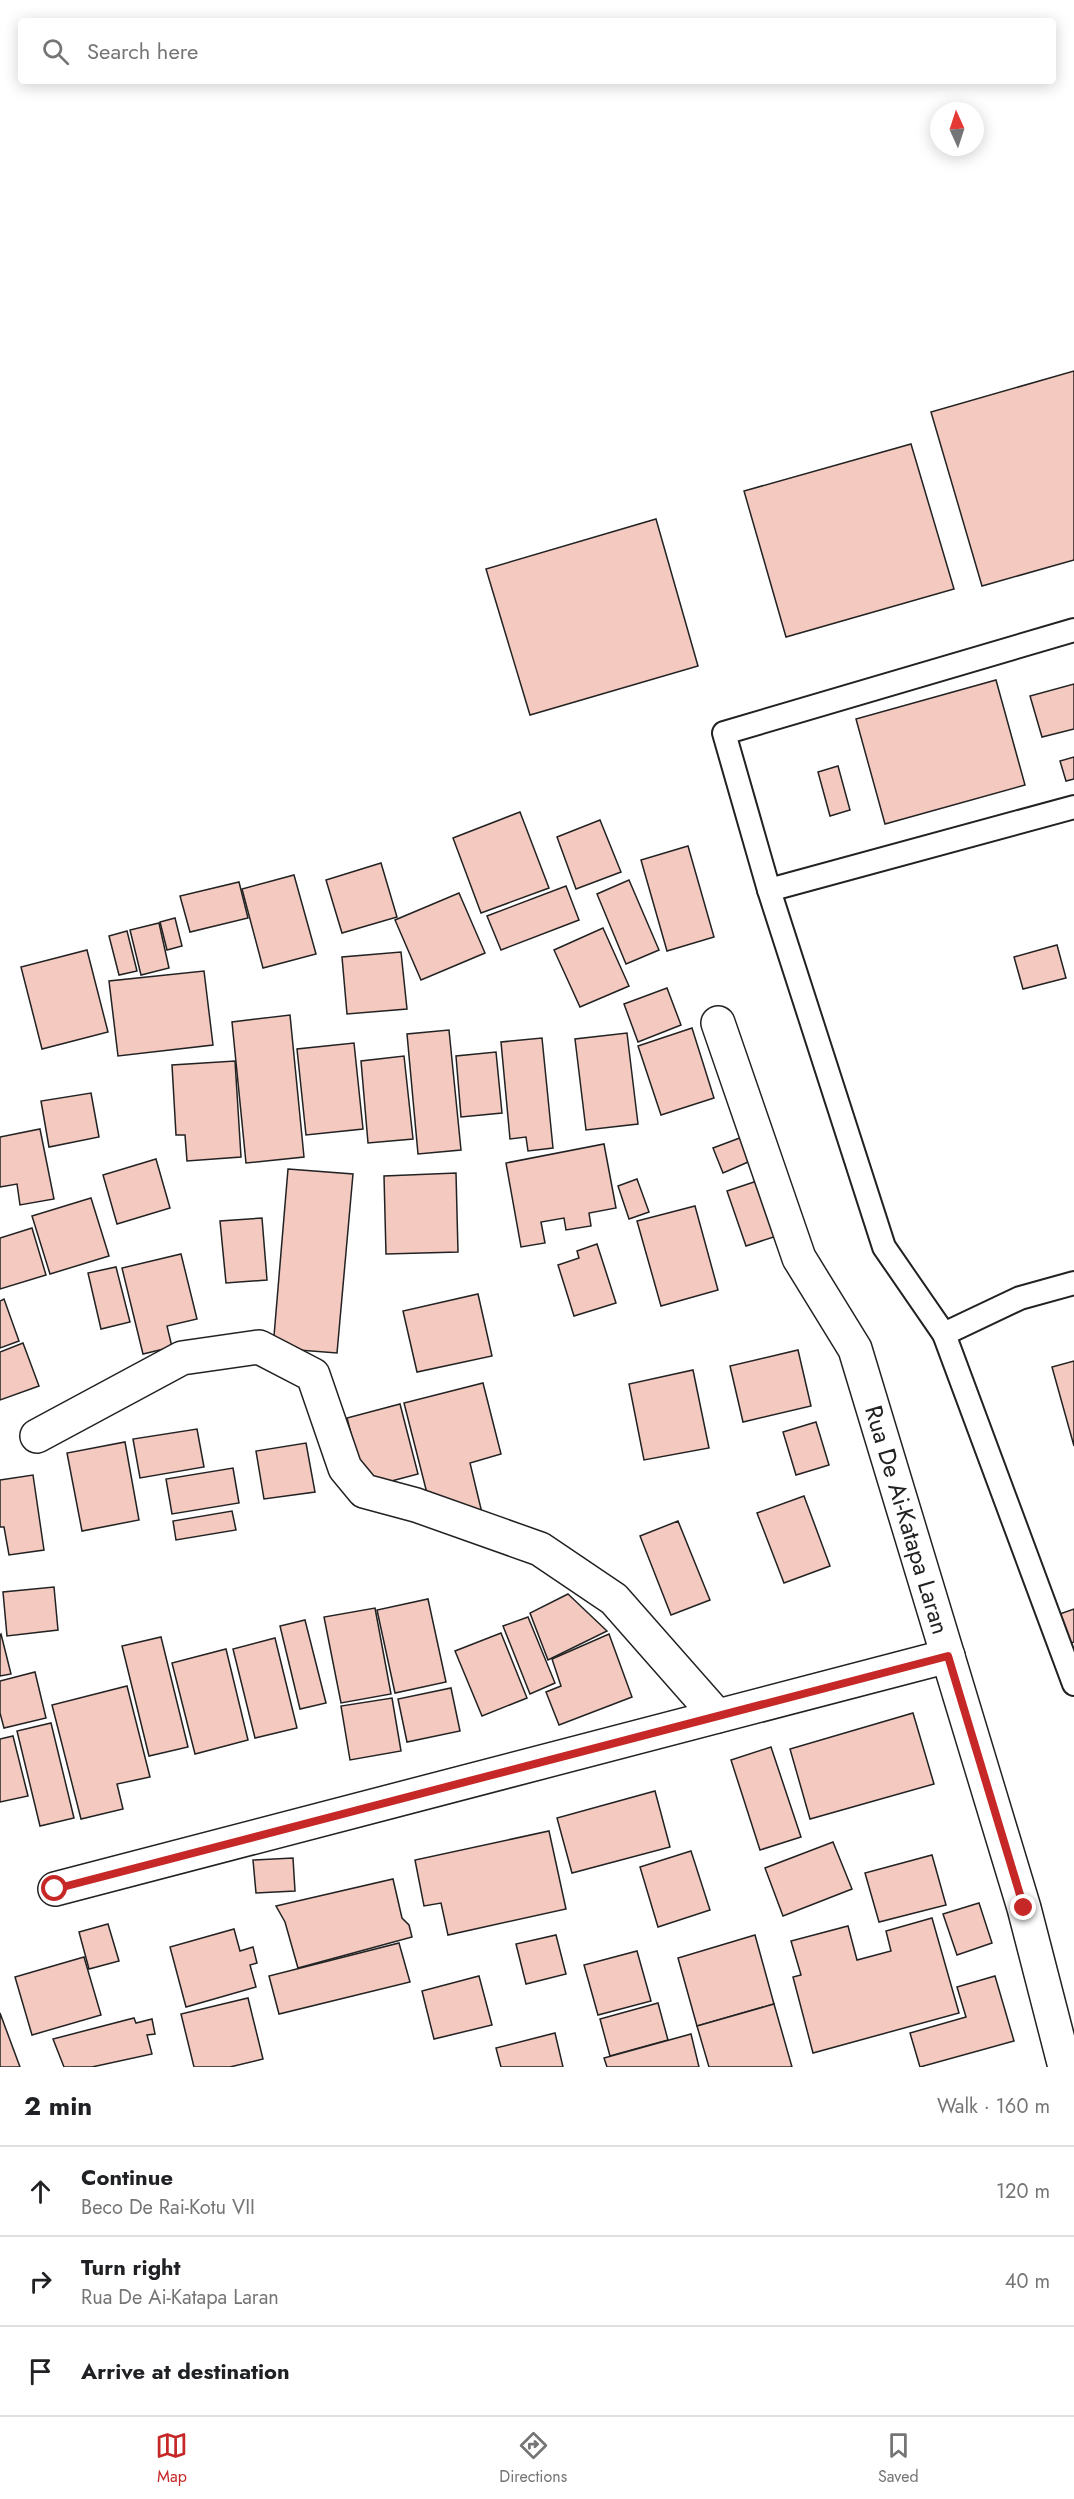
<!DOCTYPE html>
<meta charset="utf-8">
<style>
:root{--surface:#fff;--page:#f2f2f2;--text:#202124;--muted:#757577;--line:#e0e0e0;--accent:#c62828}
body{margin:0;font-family:Jost,sans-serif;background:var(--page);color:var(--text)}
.compass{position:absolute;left:930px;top:102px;width:54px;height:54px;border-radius:50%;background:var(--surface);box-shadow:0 3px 15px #0003;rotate:357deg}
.stop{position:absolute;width:18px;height:18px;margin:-14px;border:4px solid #c62828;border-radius:50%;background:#fff}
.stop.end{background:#c62828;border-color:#fff;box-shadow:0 2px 6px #0008}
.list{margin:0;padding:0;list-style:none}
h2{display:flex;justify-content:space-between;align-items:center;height:78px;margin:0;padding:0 24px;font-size:26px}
h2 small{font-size:20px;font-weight:400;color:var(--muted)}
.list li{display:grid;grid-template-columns:39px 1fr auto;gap:18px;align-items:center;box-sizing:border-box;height:90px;padding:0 24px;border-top:2px solid var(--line)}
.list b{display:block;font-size:22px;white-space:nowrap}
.list p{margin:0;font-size:20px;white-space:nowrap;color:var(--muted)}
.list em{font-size:20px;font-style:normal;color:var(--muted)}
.icon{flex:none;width:33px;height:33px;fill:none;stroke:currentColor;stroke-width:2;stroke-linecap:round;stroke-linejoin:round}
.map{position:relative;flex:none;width:1074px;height:2067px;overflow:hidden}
.search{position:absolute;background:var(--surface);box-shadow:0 3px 15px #0003;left:18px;right:18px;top:18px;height:66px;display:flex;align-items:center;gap:15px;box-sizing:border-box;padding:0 21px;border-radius:6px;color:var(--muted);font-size:22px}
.sheet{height:348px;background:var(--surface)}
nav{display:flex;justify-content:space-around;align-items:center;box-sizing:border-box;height:84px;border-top:2px solid var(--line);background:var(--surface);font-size:16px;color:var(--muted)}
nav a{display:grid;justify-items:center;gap:3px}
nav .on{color:var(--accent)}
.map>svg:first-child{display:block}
</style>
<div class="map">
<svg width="1074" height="2067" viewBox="0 0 1074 2067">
<rect width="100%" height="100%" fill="#fff"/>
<g fill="#f3c9c0" stroke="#222" stroke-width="1.5">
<polygon points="1074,371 1074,560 982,586 931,412"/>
<polygon points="911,444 954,589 786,637 744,491"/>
<polygon points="656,519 698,666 530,715 486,569"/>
<polygon points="996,680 1025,785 885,824 856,719"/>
<polygon points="1074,684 1074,729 1042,737 1030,696"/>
<polygon points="1074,757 1074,779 1066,781 1060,761"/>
<polygon points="838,766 850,810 830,816 818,772"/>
<polygon points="520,812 549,888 481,913 453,838"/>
<polygon points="600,820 621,872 576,889 557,837"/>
<polygon points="688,846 714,937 667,951 641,860"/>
<polygon points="381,863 397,917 342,933 326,880"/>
<polygon points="294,875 316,954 263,968 242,889"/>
<polygon points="629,880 659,950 626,964 597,894"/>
<polygon points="239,882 248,918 190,932 180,896"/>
<polygon points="566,886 579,920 501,950 487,916"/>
<polygon points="459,893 485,953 421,980 395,920"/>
<polygon points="175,918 182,946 167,950 160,922"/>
<polygon points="159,923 169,968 141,975 130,930"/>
<polygon points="603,928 629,986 580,1007 554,950"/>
<polygon points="127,931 137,971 119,975 109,936"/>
<polygon points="1057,945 1066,978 1023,989 1014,957"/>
<polygon points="87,950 108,1032 42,1049 21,967"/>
<polygon points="401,952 407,1009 347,1014 342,957"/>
<polygon points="204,971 213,1045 118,1056 109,981"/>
<polygon points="667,988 681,1025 638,1042 624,1004"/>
<polygon points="290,1015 304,1157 246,1163 232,1022"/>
<polygon points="692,1028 714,1098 661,1115 638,1046"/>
<polygon points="449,1030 461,1150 418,1154 407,1034"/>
<polygon points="627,1033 638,1124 586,1130 575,1039"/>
<polygon points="542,1038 553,1148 528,1151 526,1137 510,1139 501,1042"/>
<polygon points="354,1043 363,1129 306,1135 297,1049"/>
<polygon points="496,1052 502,1113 461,1117 456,1056"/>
<polygon points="404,1056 413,1139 368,1143 361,1061"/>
<polygon points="235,1061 241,1157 187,1161 185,1135 176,1135 172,1065"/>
<polygon points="91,1093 99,1137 49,1147 41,1101"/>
<polygon points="40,1129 54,1199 20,1205 17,1184 0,1187 0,1137"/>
<polygon points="745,1136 755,1159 723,1173 713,1148"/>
<polygon points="604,1144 616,1208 589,1213 591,1226 566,1230 564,1218 541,1222 545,1243 521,1247 506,1163"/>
<polygon points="156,1159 170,1208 117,1224 103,1175"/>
<polygon points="288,1169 353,1174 337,1353 273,1348"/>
<polygon points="456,1173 458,1252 386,1254 384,1176"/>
<polygon points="637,1179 649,1212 629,1219 618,1186"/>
<polygon points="763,1179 783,1234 746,1246 727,1191"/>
<polygon points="91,1198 109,1256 50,1274 32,1216"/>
<polygon points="695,1206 718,1290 661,1306 637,1221"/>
<polygon points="262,1218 267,1280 226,1283 220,1221"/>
<polygon points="32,1228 46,1275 0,1289 0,1238"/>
<polygon points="597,1244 616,1303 574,1316 558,1265 579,1258 577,1251"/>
<polygon points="181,1254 197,1319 167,1326 172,1347 143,1354 122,1268"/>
<polygon points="116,1267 130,1322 101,1329 88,1273"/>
<polygon points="478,1294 492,1356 417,1372 403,1311"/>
<polygon points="4,1299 19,1341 0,1348 0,1301"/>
<polygon points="23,1343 39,1386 0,1400 0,1352"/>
<polygon points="798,1350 811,1406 743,1422 730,1366"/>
<polygon points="1074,1361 1074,1446 1052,1367"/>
<polygon points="693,1370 709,1448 644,1460 629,1384"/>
<polygon points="483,1383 501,1454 470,1463 482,1513 431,1509 404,1403"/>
<polygon points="400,1404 418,1474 365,1488 347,1418"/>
<polygon points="816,1422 829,1465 796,1475 783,1432"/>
<polygon points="197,1429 204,1467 140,1478 133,1439"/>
<polygon points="125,1442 139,1520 82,1531 67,1453"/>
<polygon points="306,1443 315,1492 264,1499 256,1451"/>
<polygon points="233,1468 239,1503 172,1514 166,1479"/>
<polygon points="33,1475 44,1550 9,1555 4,1527 0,1527 0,1480"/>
<polygon points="804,1496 830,1566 784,1583 757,1513"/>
<polygon points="232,1511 236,1530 176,1540 173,1521"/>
<polygon points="678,1521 710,1600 671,1615 640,1536"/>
<polygon points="54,1587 58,1630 7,1636 3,1592"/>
<polygon points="568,1594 607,1631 548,1660 530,1613"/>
<polygon points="428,1599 446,1682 395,1693 377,1610"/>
<polygon points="375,1608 391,1694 341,1703 324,1617"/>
<polygon points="1074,1609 1074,1642 1069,1644 1057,1615"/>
<polygon points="528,1617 555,1683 530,1694 503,1626"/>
<polygon points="305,1620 326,1703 300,1709 280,1626"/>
<polygon points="501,1633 527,1698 482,1716 455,1651"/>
<polygon points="1,1634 11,1674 0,1676 0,1635"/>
<polygon points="609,1634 632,1697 559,1725 546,1692 561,1686 552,1659"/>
<polygon points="161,1637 188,1747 149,1756 122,1646"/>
<polygon points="275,1638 297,1728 255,1738 233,1649"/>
<polygon points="226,1649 248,1740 195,1754 172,1663"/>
<polygon points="35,1672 46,1718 4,1728 0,1713 0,1681"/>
<polygon points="127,1686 150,1777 117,1784 123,1809 81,1819 52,1705"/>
<polygon points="451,1688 460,1731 407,1742 398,1699"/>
<polygon points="392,1698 401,1751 350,1760 341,1706"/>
<polygon points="913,1713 934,1784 810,1819 790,1749"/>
<polygon points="51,1723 74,1818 40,1826 17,1731"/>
<polygon points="13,1736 28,1796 0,1802 0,1739"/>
<polygon points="771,1747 801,1837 760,1850 731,1760"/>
<polygon points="655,1791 670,1847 572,1873 557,1818"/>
<polygon points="549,1831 566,1909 448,1935 441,1903 424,1906 415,1860"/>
<polygon points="833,1842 852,1889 783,1916 765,1868"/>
<polygon points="691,1851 710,1910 658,1927 640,1867"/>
<polygon points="932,1855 946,1905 879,1922 865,1873"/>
<polygon points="293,1858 295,1891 256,1893 253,1860"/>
<polygon points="393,1879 402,1918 409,1925 412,1937 298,1968 285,1922 276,1906"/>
<polygon points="979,1903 992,1943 957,1955 943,1914"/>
<polygon points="932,1918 959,2013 813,2053 793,1977 801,1975 791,1941 848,1926 857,1960 891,1951 886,1931"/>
<polygon points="108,1924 119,1961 89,1969 79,1932"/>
<polygon points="234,1929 240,1951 253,1947 257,1963 250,1965 256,1987 186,2007 170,1947"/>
<polygon points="556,1935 566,1974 526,1984 516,1944"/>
<polygon points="755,1935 774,2004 697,2026 678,1958"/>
<polygon points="399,1943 410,1982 279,2014 269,1976"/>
<polygon points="637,1951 651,2001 598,2015 584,1965"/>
<polygon points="84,1957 101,2015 32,2035 15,1977"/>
<polygon points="479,1976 492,2025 434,2039 422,1991"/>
<polygon points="995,1976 1014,2041 920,2067 910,2033 966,2017 957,1987"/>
<polygon points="248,1998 263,2059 230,2067 194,2067 181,2014"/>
<polygon points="658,2003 668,2040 610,2056 600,2019"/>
<polygon points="774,2004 792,2067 709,2067 697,2026"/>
<polygon points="0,2013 20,2067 0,2067"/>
<polygon points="134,2018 136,2023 152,2019 155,2034 147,2035 152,2054 92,2067 64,2067 53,2039"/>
<polygon points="555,2033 563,2067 501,2067 496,2048"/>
<polygon points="691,2034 699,2067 607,2067 604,2058"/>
</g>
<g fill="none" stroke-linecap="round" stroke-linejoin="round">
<defs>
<g id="lane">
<polyline points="1074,630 724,733 769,890 884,1247 944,1334 1074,1684"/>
<polyline points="769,890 1074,807"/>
<polyline points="944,1334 1020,1298 1074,1283"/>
</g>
<g id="street">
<path id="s1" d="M718,1023L799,1258L855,1349L1024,1908L1065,2067"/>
<polyline points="37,1436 182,1358 259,1347 313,1375 345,1468 364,1491 416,1505 540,1549 614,1599 717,1716"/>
<polyline points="55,1889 948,1656"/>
</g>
</defs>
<use href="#lane" stroke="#222" stroke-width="26"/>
<use href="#street" stroke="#222" stroke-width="36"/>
<use href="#lane" stroke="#fff" stroke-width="22"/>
<use href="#street" stroke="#fff" stroke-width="33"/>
</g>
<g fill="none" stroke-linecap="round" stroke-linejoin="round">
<polyline stroke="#c62828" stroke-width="8" points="55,1889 948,1656 1024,1908"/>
</g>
<g text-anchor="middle" stroke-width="4.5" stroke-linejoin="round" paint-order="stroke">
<g font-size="24" fill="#222" stroke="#fff">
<text dy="8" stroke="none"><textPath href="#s1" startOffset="534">Rua De Ai-Katapa Laran</textPath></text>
</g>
</g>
</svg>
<svg class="compass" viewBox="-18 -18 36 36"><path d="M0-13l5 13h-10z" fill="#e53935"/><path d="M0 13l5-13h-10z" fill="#757577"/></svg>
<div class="stop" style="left:55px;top:1889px"></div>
<div class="stop end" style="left:1024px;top:1908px"></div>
<div class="search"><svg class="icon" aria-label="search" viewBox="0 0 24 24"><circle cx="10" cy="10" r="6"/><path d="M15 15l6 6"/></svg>Search here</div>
</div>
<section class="sheet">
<h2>2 min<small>Walk · 160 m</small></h2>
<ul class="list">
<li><svg class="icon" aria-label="ahead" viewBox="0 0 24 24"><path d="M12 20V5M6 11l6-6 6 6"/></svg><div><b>Continue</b><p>Beco De Rai-Kotu VII</p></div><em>120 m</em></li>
<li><svg class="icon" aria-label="right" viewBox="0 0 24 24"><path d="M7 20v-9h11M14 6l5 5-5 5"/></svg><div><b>Turn right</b><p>Rua De Ai-Katapa Laran</p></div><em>40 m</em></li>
<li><svg class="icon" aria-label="arrive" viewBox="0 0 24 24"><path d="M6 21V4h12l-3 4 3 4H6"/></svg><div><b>Arrive at destination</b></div></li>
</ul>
</section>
<nav>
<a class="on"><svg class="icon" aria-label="map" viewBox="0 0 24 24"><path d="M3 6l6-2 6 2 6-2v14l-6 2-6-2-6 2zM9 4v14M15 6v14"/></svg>Map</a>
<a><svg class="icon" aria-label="directions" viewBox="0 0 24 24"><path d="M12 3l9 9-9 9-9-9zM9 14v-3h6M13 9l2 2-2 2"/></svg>Directions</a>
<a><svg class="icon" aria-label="saved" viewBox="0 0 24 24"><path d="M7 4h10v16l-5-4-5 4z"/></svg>Saved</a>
</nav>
